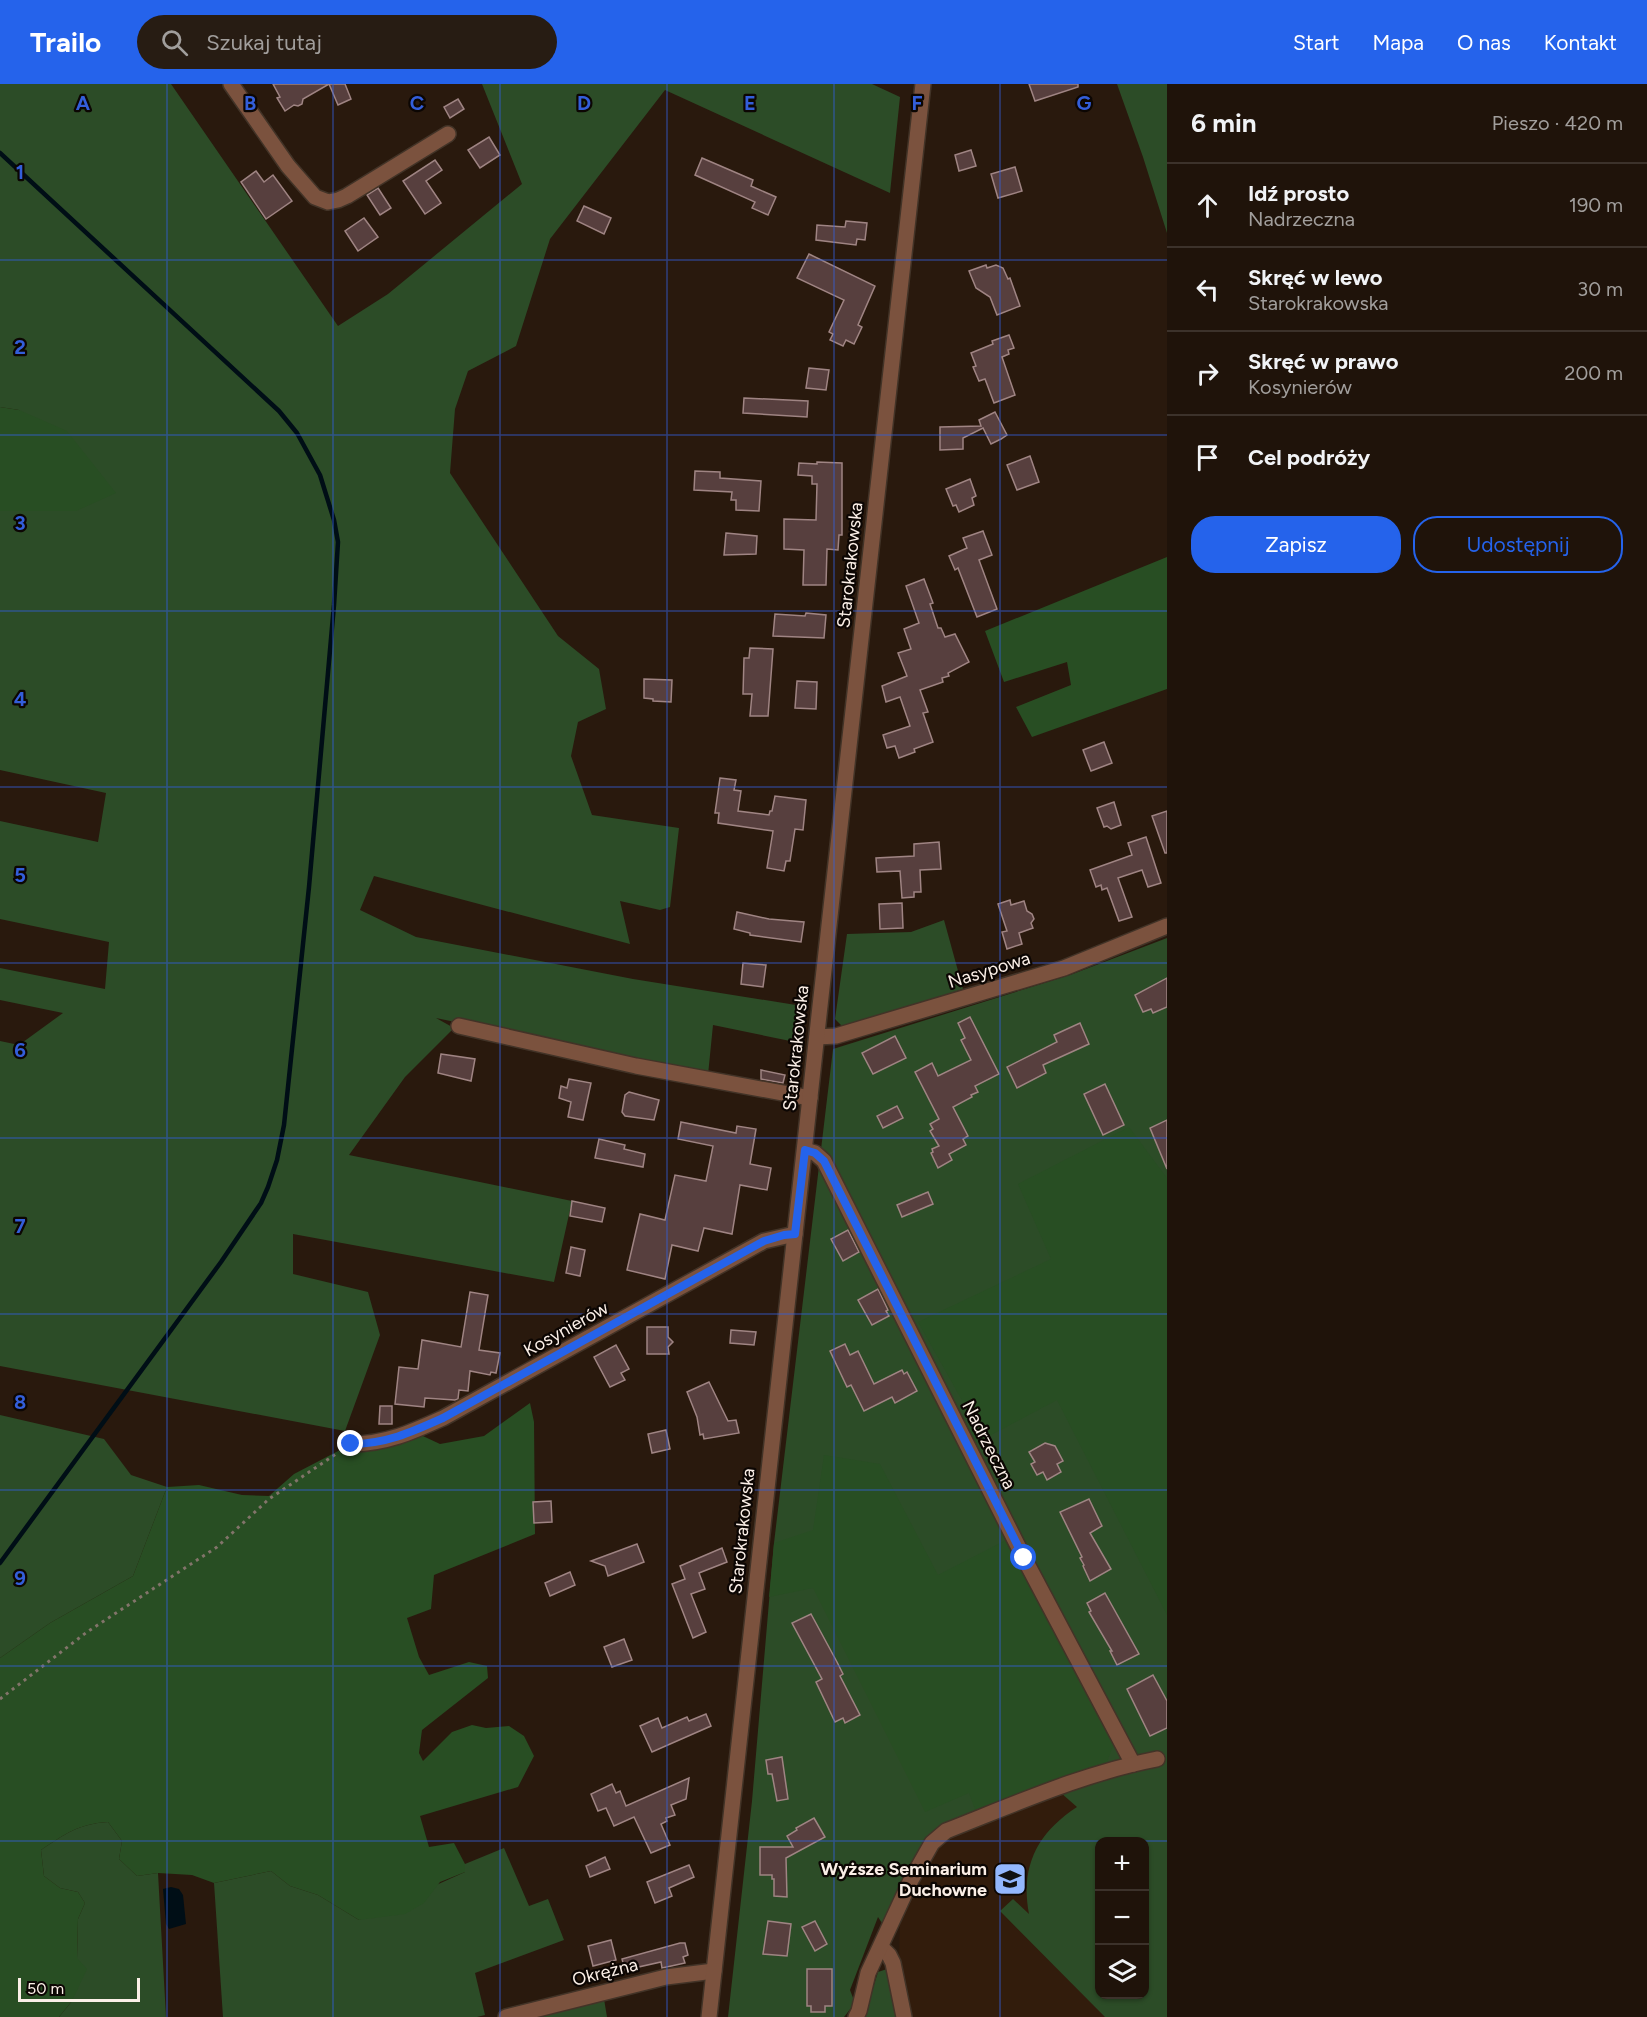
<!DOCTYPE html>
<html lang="pl">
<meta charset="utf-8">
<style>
:root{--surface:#1f130a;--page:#271c13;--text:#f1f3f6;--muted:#a19e9c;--line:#3c322b;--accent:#2563eb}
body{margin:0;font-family:Figtree,sans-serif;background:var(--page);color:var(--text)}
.controls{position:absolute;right:18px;bottom:18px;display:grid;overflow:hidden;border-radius:12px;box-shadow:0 2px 4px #0004}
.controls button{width:54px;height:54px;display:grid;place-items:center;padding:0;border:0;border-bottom:2px solid var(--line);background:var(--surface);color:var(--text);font:30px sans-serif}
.scale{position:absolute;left:18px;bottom:15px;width:122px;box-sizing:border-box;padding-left:6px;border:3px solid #fbefe7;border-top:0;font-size:16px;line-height:21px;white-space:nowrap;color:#fbefe7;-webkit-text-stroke:4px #0c0603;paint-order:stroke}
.stop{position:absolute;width:18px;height:18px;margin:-14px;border:4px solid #2563eb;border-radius:50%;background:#fff}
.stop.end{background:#2563eb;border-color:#fff;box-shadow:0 2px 6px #0008}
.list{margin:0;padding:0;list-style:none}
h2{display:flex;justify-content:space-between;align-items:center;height:78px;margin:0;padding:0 24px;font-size:26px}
h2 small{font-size:20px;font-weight:400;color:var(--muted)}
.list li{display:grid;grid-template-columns:39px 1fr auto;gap:18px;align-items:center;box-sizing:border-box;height:84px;padding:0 24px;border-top:2px solid var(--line)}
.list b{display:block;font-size:22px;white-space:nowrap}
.list p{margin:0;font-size:20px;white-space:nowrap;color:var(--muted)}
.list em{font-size:20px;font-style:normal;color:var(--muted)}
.actions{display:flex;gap:12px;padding:18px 24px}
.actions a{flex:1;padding:14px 0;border:2px solid var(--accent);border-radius:24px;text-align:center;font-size:21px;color:var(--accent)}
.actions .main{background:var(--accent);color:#fff}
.icon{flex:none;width:33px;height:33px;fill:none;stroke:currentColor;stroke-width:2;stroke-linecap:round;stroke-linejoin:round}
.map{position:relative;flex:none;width:1167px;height:1933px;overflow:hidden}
header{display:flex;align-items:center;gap:36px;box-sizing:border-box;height:84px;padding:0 30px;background:var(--accent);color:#fff}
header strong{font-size:28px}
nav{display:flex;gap:33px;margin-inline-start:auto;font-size:21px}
.search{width:420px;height:54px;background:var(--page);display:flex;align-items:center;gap:15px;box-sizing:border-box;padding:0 21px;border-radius:33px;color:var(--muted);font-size:22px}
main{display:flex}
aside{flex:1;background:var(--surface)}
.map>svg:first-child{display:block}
</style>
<header>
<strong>Trailo</strong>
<div class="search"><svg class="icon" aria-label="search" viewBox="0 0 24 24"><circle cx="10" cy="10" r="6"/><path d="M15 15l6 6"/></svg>Szukaj tutaj</div>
<nav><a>Start</a><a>Mapa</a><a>O nas</a><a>Kontakt</a></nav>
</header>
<main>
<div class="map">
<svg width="1167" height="1933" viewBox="0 0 1167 1933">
<rect width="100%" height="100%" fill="#29190d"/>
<path fill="#321c0c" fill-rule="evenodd" d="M1167,1680V1933H911L899,1879L900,1832L942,1757L1061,1709ZM1100,1758H1144V1910H1100Z"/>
<g fill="#2c4c27" fill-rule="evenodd">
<polygon points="0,0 171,0 338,242 388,210 522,100 482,0 872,0 900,13 890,109 665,6 550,155 516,262 468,287 455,325 450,389 558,552 599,585 606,625 578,638 571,672 592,731 679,744 670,823 660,826 620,817 630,860 374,792 360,826 416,853 633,895 802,922 800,959 713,941 708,991 436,934 454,944 405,993 349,1071 572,1117 554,1198 293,1150 293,1190 368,1208 380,1251 345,1347 0,1282 0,957 19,961 63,929 0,916 0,884 105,905 109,858 0,835 0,737 98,758 106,709 0,686 0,427 76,427 19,326 0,323"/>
<polygon points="1117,0 1167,0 1167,149 1143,73"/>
<polygon points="944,836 963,905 887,931 844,944 835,935 847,850 911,848"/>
<path d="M1167,854V1933H1105L1000,1827L1013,1815L1029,1830C1020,1783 1037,1749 1077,1723L1061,1709L942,1757L884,1842L878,1833L850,1906L855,1919L844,1933H728L752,1717L774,1459L833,965L1070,891ZM1100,1758H1144V1910H1100Z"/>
<polygon points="0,1331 104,1355 131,1391 167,1403 133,1492 50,1539 0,1574"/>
<path d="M108,1738L122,1757L119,1775L137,1792L158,1789L166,1933H59L72,1917L77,1874L78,1835L85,1819L78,1808L60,1804L44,1792L41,1766C65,1750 78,1740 108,1738Z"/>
<polygon points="504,1764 529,1822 548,1815 564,1856 475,1889 485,1931 477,1933 223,1933 214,1799 271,1787 290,1802 318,1811 359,1836 465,1788 465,1780"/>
<polygon points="887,1885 898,1933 864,1933 878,1888"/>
<polygon points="604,1915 607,1933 541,1933"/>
</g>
<g fill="#284e23">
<polygon points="0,323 19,326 67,347 116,409 76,427 0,427"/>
<polygon points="1167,473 1167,605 1032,653 1016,623 1071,601 1067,578 1004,598 985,547"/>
<polygon points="1129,1043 1167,1094 1167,1531 1057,1316 974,1360 964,1320 918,1238 1051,1175 1018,1100"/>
<path d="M530,1319L534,1338L535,1450L434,1491L431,1525L407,1534L419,1573L429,1591L469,1578L487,1582L488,1594L422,1646L419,1669L423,1677L452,1648L472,1641L486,1644L509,1642L524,1652L534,1672L518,1703L420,1732L429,1763L454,1759L465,1780V1788L440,1798L424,1819L405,1830L359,1836L318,1811L290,1802L271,1787L214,1799L192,1791L158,1789L137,1792L119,1775L122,1757L108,1738C78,1740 65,1750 41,1766L44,1792L60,1804L78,1808L85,1819L78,1835L77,1874L87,1885L72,1917L59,1933H0V1574L50,1539L133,1492L167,1403L199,1401L242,1411L269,1412L294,1390L363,1354L410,1346L440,1360L484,1352Z"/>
<polygon points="824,1371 880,1380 938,1491 1008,1455 1114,1659 1107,1678 1052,1696 976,1728 969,1709 925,1728 813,1504 769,1513 774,1459 813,1446"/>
</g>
<polygon fill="#000e16" points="171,1803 179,1805 183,1811 186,1840 169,1845 166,1840 163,1805"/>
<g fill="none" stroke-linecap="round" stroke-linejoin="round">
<polyline stroke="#000e16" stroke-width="4.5" points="0,69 279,327 297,349 320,391 334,436 338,458 334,521 309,803 284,1041 277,1076 268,1103 261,1119 221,1178 0,1479"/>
</g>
<g fill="#573f3e" stroke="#9f8483" stroke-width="1.5">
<polygon points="273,0 345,0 351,15 338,21 329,0 303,15 302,20 298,22 294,21 285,27 277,14 280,13"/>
<polygon points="1029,0 1078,0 1078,3 1035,17"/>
<polygon points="458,15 464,25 450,34 444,23"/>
<polygon points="489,53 500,71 480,84 468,66"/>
<polygon points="971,66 976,82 959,87 955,71"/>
<polygon points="702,74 753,96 751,102 776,113 768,131 752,124 755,118 695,91"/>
<polygon points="435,76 442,86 426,97 441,119 425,130 403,97"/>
<polygon points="1015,83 1022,107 998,114 991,90"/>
<polygon points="256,87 264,98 273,91 292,117 266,135 241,98"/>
<polygon points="378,104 391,124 380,131 367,111"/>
<polygon points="584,122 611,134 604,150 577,137"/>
<polygon points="364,134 378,153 358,167 345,147"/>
<polygon points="846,137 867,139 865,156 857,155 856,161 816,156 817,141 845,143"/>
<polygon points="809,170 875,202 858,241 862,243 854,260 846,256 843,262 830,256 833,250 829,248 844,216 797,194"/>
<polygon points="986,181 987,184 996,181 1003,184 1008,195 1010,194 1020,222 997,231 990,213 976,204 969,187"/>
<polygon points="1009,251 1014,264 1008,266 1009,270 1002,273 1015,311 994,319 985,295 979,297 973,283 976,282 971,269 993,260 992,257"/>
<polygon points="809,284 829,286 826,306 806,304"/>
<polygon points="744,314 808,317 807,333 743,329"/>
<polygon points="995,328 1007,351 1001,355 991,360 983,344 963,354 963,365 940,366 940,343 981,342 979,336"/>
<polygon points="1030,372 1039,398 1017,406 1007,381"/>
<polygon points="817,378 842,379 842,451 839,451 838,466 827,465 826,501 803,501 804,466 784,465 784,435 816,436 817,400 812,400 812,392 798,391 799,379 817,380"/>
<polygon points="695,387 720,388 720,394 761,397 759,427 736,426 736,416 731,416 732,408 694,406"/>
<polygon points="970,395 976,412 972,414 974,421 959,428 956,421 953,422 946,405"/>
<polygon points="983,447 992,471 979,476 997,525 977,533 958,484 955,486 949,472 967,464 963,454"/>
<polygon points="726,449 757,452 756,470 724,471"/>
<polygon points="924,495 933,519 930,520 938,544 941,544 945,553 955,550 969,578 948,589 949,592 942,594 943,598 920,606 928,628 923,629 933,658 914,665 915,668 899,674 895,662 887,664 883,651 910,642 900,613 886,618 882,602 907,592 898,569 911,565 904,545 919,539 906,502"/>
<polygon points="806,529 826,531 824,554 773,552 775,530 805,532"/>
<polygon points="750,564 773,565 768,632 750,632 752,610 743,610 744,574 749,574"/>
<polygon points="644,595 672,596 671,618 653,617 653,615 644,614"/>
<polygon points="797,597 817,598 816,625 795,624"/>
<polygon points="1104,658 1112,679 1091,687 1083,666"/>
<polygon points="720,694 736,696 734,706 741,707 738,727 769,731 770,727 772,727 775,712 806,716 803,746 795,745 790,777 786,777 784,787 767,784 773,747 718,739 719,729 715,729"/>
<polygon points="1114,718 1121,741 1111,745 1107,742 1104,743 1097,724"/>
<polygon points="1167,727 1167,769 1165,769 1152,732"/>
<polygon points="1146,753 1161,799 1148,803 1142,786 1118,794 1132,833 1119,837 1107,804 1102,806 1101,801 1096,803 1090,786 1132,771 1128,759"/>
<polygon points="939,758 941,785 920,786 921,808 914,808 914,813 902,814 900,787 877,788 876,774 914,772 914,760"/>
<polygon points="1010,816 1011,821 1024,817 1027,827 1032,830 1034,835 1031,839 1033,844 1019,849 1022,860 1007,865 1002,848 1007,847 998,820"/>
<polygon points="902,819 903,844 880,845 879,820"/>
<polygon points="737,828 769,835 804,838 801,858 750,851 750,849 734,845"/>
<polygon points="743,879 766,881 763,903 741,900"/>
<polygon points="1167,894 1167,923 1153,929 1151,925 1143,928 1135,911"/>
<polygon points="970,933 999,990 975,1002 978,1008 971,1011 972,1013 953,1023 968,1052 963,1055 966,1061 949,1070 952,1076 938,1084 931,1069 933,1068 932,1065 939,1062 930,1047 933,1045 930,1040 939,1035 915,988 932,979 938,992 971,976 961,956 965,954 958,939"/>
<polygon points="1080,939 1089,960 1043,981 1046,989 1017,1004 1007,983 1057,958 1054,951"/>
<polygon points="895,952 906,974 873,990 862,969"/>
<polygon points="441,970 475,975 471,997 438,989"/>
<polygon points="761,986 785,991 783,999 761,995"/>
<polygon points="569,995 591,999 583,1036 568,1033 571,1018 559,1014 561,1002 567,1004"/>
<polygon points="1105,1000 1124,1041 1103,1051 1084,1010"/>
<polygon points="629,1008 659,1016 654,1036 625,1032 622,1028 625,1011"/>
<polygon points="897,1022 903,1034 883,1044 877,1032"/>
<polygon points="1167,1036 1167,1085 1150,1044"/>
<polygon points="681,1038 736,1049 737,1042 756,1045 750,1080 771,1084 767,1106 740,1101 732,1150 704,1144 698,1167 672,1161 665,1195 627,1186 640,1130 665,1136 675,1091 706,1097 713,1062 678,1055"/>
<polygon points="599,1055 625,1061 624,1065 645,1070 643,1083 595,1074"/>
<polygon points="928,1108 933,1120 902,1133 897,1121"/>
<polygon points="572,1117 605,1124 602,1138 570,1132"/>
<polygon points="848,1146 859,1168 843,1177 831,1155"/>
<polygon points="571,1163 585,1166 580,1192 566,1189"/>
<polygon points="878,1205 888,1226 886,1227 889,1232 872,1241 858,1216"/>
<polygon points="470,1208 488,1211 479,1266 500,1269 496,1289 491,1288 490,1291 470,1287 468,1307 459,1306 458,1315 455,1316 425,1314 424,1323 395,1320 399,1283 418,1285 422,1256 461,1263"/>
<polygon points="647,1243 668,1243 668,1253 673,1258 668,1263 669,1270 647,1270"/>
<polygon points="731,1246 756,1248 754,1261 730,1259"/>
<polygon points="845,1260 850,1271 858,1267 874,1300 902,1286 904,1290 907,1288 917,1307 895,1319 892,1313 864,1327 851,1301 847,1303 830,1267"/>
<polygon points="616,1261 629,1285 621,1289 625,1296 610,1303 594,1273"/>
<polygon points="709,1298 728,1337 736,1336 739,1349 704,1355 703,1350 700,1351 697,1333 687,1308"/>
<polygon points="380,1322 392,1322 392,1340 379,1340"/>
<polygon points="666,1346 670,1365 652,1369 648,1350"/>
<polygon points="1045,1359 1055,1362 1063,1377 1057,1380 1061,1388 1047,1396 1043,1388 1037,1391 1031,1380 1035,1378 1029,1368"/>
<polygon points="1089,1415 1102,1442 1090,1449 1111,1485 1090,1497 1083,1482 1084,1481 1080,1474 1082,1473 1060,1428"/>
<polygon points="551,1417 552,1438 534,1439 533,1418"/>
<polygon points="637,1460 644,1478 608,1492 605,1482 591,1477"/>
<polygon points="722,1464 727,1478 699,1489 705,1505 691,1510 706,1548 693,1554 672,1500 685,1495 680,1482"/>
<polygon points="570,1488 575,1501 550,1512 545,1499"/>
<polygon points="1105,1509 1139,1570 1117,1581 1110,1567 1112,1567 1089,1528 1091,1527 1087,1519"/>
<polygon points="811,1530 837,1578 843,1590 840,1592 860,1631 845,1639 843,1634 835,1638 816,1598 822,1595 792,1539"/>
<polygon points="624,1555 632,1576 612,1583 604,1563"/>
<polygon points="1153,1591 1167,1617 1167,1644 1150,1652 1127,1605"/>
<polygon points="706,1630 711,1642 652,1668 640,1642 658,1634 662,1644 687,1633 689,1637"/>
<polygon points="782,1673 788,1715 777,1717 772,1690 768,1690 766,1676"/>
<polygon points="689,1694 686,1715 671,1721 675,1731 666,1734 667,1737 661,1740 670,1761 651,1769 634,1733 614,1742 606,1724 598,1727 591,1710 612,1700 616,1709 620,1707 626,1722"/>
<polygon points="814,1734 825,1753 786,1774 787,1813 774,1812 774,1795 772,1795 772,1791 760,1791 760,1763 793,1763 787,1752 797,1746 796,1744"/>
<polygon points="605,1773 610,1785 590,1793 586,1782"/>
<polygon points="689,1781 694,1793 669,1804 672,1812 655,1819 647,1798"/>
<polygon points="768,1837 791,1840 787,1872 763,1870"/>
<polygon points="815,1837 827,1860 815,1867 802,1843"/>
<polygon points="611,1856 616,1876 593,1882 588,1862"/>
<polygon points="680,1859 685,1859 688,1871 683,1873 685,1879 662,1884 661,1878 625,1886 622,1875"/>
<polygon points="807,1885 832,1885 832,1922 825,1922 825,1928 811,1928 811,1922 807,1922"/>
</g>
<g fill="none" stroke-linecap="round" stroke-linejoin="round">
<defs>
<g id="minor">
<polyline points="231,0 288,82 315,113 328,118 338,116 347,112 448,50"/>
<polyline points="459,942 636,982 810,1014"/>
<polyline points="817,953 836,952 1064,884 1167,842"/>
<polyline points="805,1066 815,1069 824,1077 1024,1474 1133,1680"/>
<path d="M351,1360C386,1360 412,1348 443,1334L764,1157L795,1150"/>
<polyline points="881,1863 889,1871 893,1879 904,1933"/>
<polyline points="506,1933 666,1893 714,1887"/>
<polyline points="709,1933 819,931 923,0"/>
<path d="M856,1933L859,1927L868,1889L911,1796L932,1759L946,1747C1015,1720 1084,1689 1157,1675"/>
</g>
</defs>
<use href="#minor" stroke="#423327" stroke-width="18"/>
<polyline stroke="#82746a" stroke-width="3" stroke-dasharray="3 4.5" stroke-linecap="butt" points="0,1615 87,1548 217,1463 269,1415 339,1368"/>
<use href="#minor" stroke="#7b523e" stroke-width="15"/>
</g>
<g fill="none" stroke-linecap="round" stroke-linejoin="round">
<path stroke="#2563eb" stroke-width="8" d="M351,1360C386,1360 412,1348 443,1334L764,1157L784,1151L795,1150L805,1066L815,1069L824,1077L1024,1474"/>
</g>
<path fill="none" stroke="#335eda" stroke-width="1.5" stroke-opacity="0.55" d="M167,0V1933M333,0V1933M500,0V1933M667,0V1933M834,0V1933M1000,0V1933M0,176H1167M0,351H1167M0,527H1167M0,703H1167M0,879H1167M0,1054H1167M0,1230H1167M0,1406H1167M0,1582H1167M0,1757H1167"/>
<defs>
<symbol id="university-square" viewBox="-11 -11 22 22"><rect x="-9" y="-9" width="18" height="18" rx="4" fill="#93b7fd" stroke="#0c0603"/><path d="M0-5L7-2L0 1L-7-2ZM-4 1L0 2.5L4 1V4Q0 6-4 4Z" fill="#111"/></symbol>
</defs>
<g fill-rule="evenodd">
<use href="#university-square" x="991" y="1776" width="38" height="38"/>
</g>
<g text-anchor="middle" stroke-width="4.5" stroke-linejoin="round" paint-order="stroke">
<g font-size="18" fill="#fbefe7" stroke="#0c0603">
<text transform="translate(850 481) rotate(-84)" y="6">Starokrakowska</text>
<text transform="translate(989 886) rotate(-17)" y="6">Nasypowa</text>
<text transform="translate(796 964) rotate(-84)" y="6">Starokrakowska</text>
<text transform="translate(566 1245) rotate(-29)" y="6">Kosynierów</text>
<text transform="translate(989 1361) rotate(63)" y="6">Nadrzeczna</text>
<text transform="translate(742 1447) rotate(-84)" y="6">Starokrakowska</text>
<text transform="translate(605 1888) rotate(-14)" y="6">Okrężna</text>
</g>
<g font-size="18" font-weight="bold" fill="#fbefe7" stroke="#0c0603" text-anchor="end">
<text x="987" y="1791">Wyższe Seminarium<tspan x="987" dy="21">Duchowne</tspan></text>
</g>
</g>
<g font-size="20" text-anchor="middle" font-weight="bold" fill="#335eda" stroke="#0c0603" stroke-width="4.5" stroke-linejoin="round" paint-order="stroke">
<text x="83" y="26">A</text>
<text x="250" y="26">B</text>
<text x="417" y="26">C</text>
<text x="584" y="26">D</text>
<text x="750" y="26">E</text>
<text x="917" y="26">F</text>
<text x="1084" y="26">G</text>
<text x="20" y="95">1</text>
<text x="20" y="270">2</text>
<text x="20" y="446">3</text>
<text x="20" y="622">4</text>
<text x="20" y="798">5</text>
<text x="20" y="973">6</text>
<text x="20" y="1149">7</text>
<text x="20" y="1325">8</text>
<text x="20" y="1501">9</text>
</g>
</svg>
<div class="controls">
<button>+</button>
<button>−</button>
<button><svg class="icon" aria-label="layers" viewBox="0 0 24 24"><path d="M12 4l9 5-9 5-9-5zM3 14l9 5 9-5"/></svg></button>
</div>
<div class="scale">50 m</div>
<div class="stop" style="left:1024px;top:1474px"></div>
<div class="stop end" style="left:351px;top:1360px"></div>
</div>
<aside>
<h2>6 min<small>Pieszo · 420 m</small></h2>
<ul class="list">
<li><svg class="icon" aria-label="ahead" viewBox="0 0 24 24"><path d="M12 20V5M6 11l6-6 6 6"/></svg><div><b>Idź prosto</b><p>Nadrzeczna</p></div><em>190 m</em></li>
<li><svg class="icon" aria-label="left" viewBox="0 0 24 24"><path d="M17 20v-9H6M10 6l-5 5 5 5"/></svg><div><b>Skręć w lewo</b><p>Starokrakowska</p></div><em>30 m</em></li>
<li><svg class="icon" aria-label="right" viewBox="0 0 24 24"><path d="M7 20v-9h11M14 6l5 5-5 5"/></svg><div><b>Skręć w prawo</b><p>Kosynierów</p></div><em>200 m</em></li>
<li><svg class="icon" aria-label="arrive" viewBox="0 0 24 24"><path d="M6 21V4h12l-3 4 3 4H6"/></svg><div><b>Cel podróży</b></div></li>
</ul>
<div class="actions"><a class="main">Zapisz</a><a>Udostępnij</a></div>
</aside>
</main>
